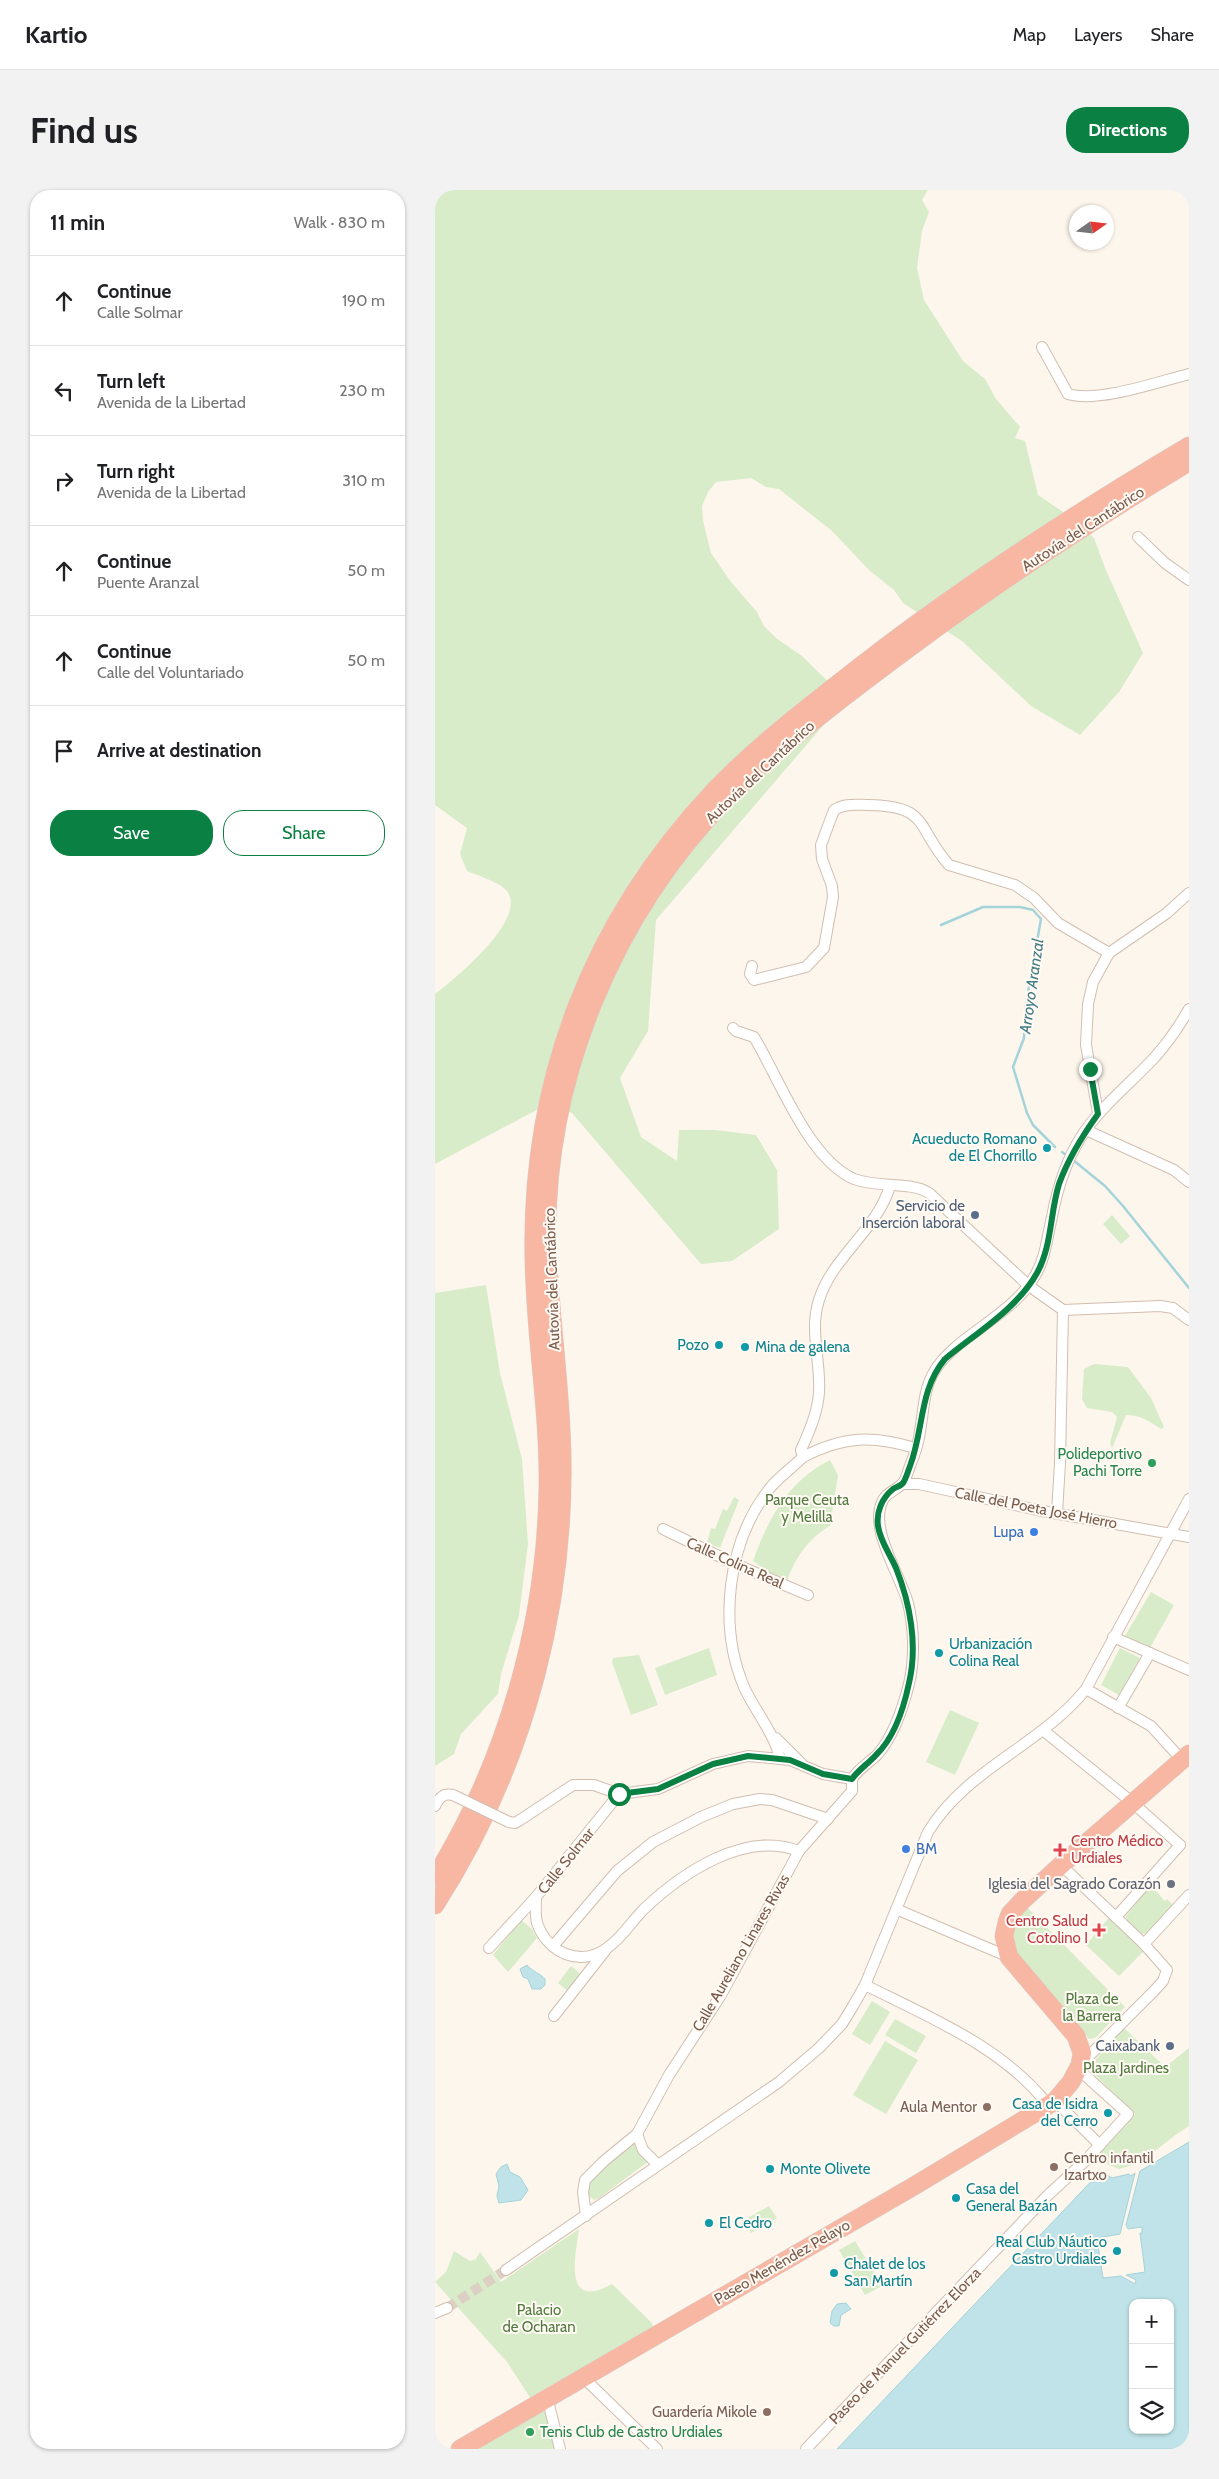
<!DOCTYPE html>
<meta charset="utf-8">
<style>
:root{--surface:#fff;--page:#f2f2f2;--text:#202124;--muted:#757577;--line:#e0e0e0;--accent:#0b8043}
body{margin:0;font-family:Cabin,sans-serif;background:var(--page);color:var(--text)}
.controls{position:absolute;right:15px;bottom:15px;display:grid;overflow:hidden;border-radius:10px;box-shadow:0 1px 4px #0004}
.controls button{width:45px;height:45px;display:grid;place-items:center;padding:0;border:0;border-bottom:1px solid var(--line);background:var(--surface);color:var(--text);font:25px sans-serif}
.compass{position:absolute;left:634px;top:15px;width:45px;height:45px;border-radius:50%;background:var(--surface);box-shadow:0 1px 4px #0004;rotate:76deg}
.stop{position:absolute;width:15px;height:15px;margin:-11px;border:4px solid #0b8043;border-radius:50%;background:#fff}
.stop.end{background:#0b8043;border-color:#fff;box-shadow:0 1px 5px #0008}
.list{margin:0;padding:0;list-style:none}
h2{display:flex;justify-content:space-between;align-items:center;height:65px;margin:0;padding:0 20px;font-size:21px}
h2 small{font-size:16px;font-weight:400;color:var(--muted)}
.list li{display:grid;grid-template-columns:32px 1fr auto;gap:15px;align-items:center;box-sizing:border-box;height:90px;padding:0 20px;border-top:1px solid var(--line)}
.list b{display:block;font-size:19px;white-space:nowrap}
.list p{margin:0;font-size:16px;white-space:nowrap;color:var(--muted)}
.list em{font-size:16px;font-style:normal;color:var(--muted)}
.actions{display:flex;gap:10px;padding:15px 20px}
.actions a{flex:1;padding:11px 0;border:1px solid var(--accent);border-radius:20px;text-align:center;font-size:18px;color:var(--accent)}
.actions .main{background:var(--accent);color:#fff}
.icon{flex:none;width:28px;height:28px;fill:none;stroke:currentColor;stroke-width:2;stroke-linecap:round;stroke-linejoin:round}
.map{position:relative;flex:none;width:754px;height:2259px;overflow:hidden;border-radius:20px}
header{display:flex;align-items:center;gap:30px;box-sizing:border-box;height:70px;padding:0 25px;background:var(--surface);border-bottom:1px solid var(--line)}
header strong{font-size:24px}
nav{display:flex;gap:28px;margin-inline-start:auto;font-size:18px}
.intro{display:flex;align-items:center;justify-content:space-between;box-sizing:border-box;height:120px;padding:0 30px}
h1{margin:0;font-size:35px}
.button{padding:12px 22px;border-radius:20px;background:var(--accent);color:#fff;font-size:18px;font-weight:700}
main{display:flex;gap:30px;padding:0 30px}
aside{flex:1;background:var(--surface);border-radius:20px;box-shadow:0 1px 4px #0004}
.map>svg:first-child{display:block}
</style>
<header>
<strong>Kartio</strong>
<nav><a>Map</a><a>Layers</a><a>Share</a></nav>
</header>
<div class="intro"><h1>Find us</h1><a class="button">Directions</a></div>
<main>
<aside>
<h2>11 min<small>Walk · 830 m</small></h2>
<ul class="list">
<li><svg class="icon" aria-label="ahead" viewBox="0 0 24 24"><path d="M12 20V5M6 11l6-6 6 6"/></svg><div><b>Continue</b><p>Calle Solmar</p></div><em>190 m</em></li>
<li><svg class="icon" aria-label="left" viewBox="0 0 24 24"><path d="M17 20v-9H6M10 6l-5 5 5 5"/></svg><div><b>Turn left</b><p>Avenida de la Libertad</p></div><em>230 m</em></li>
<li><svg class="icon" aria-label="right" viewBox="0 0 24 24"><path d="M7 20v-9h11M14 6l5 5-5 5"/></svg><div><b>Turn right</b><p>Avenida de la Libertad</p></div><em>310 m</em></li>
<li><svg class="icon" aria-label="ahead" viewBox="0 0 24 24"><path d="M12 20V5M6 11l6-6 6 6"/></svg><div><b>Continue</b><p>Puente Aranzal</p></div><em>50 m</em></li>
<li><svg class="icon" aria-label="ahead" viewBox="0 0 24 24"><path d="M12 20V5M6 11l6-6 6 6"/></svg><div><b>Continue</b><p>Calle del Voluntariado</p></div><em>50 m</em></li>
<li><svg class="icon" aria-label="arrive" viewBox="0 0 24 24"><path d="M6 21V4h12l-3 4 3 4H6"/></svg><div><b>Arrive at destination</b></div></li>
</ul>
<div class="actions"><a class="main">Save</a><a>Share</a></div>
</aside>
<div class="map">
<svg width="754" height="2259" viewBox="0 0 754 2259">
<rect width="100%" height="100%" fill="#fdf6ec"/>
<g fill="#d8ecc9">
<path d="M0,0H493L487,10L494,22L487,41L482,78L489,110L528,171L550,189L561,209L585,237L580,248L590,251L603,305L634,326L659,348L670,378L708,463L684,502L645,545L596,516L527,451L468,413L459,400L435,381L397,341L344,299L331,297L316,288L281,292L273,302L267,316L268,331L276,363L296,392L322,422L329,436L341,448L367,466L411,509L221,730L213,841L185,888L206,947L242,971L244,940H280L321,945L342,980L344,1039L297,1071L266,1074L137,923L123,917L109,916L0,974V804C19,790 98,725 70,699C63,692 42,685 32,681L25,664L32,638L0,615Z"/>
<polygon points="677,1025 695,1046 686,1054 668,1034"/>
<polygon points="51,1095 65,1183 87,1269 93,1354 84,1425 66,1484 63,1504 26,1544 19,1564 0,1576 0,1103"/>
<path d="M659,1174L693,1177L716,1208L729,1237L726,1239C714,1231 705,1225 691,1225L677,1258L675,1253L682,1227L677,1222L652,1218L647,1209L649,1179Z"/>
<path d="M395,1270L403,1285L395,1336C374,1347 356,1373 351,1396L318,1371C333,1329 353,1291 395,1270Z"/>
<polygon points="299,1307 304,1310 285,1358 272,1353 276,1338 280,1339 288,1319 292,1321"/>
<polygon points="716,1402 739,1415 715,1458 690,1446"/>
<polygon points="274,1458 282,1485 230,1505 220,1478"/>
<polygon points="685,1458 705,1468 684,1505 666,1495"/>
<polygon points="204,1465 223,1515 196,1525 177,1472 178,1468"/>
<polygon points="515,1520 544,1533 520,1585 491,1572"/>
<polygon points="715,1695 730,1711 732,1709 738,1715 714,1743 707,1744 692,1731 691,1726"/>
<polygon points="590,1715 690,1817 660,1848 654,1849 578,1762 577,1737"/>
<polygon points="677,1724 711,1759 684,1786 651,1755"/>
<polygon points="86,1730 97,1739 102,1748 73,1782 58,1765"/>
<polygon points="136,1776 146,1784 133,1801 123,1793"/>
<polygon points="437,1811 455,1822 435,1855 417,1844"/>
<polygon points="460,1829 491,1846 481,1863 450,1845"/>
<path d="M689,1838L730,1877L754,1858V1936C732,1949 710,1974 684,1979L674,1975L663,1965L700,1924L653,1878Z"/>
<polygon points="450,1851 483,1870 451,1924 418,1905"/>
<polygon points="199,1952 206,1965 214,1971 164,2008 160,2010 153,2006 154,1991"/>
<polygon points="334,2016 342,2028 316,2043 309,2030"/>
<path d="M144,2039C140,2068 128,2121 177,2094L217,2133L218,2138L96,2209L72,2172L0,2092L11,2082L19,2061L35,2071L41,2069L45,2062L66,2092Z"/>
<polygon points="420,2051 447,2096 430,2105 404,2060"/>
<polygon points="110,2219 122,2259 44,2259"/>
</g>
<g fill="#bfe3e8" stroke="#a5d3da" fill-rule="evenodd">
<path d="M92,1775C98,1782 106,1784 110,1789V1795L106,1799H97L93,1789L88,1787L85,1779Z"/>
<path d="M754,1952V2259H402L666,1981L677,1988L694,1984L696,1986L700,1983L685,2044L662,2048L668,2088L686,2086L700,2094L701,2090L691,2085L710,2082L705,2043H707V2037L693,2039L691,2035L705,1981ZM698,2113H735V2240H698Z"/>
<polygon points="72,1974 75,1982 85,1987 93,2000 86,2010 64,2013 62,2006 64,1996 61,1984 66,1977"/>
<polygon points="411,2113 416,2119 406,2125 404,2136 399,2136 395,2133 397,2121 402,2114"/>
</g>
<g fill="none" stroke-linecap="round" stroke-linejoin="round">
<g stroke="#a5d3da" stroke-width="2.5">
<polyline points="506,735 548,717 585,717 598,720 606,729 591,814 589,848 578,877 592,923 598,935 620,957"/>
<polyline points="627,962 634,967"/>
<polyline points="638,970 670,996 688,1016 754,1098"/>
</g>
<polyline stroke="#dcd0c4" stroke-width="10" stroke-dasharray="10 5" stroke-linecap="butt" points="12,2118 71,2080"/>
<defs>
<g id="street">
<path d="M607,157L633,204C663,213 722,192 754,184"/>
<polyline points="703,347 730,373 754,390"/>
<path d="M317,776L315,784L319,790L371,777L389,758L398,707L397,696L387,669L386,655L399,620C410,613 420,615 433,615C495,616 480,636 514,675L580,695L599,708L623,733L674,763"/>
<path d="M298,838L301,841L319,847C344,888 373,969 419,989C443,998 475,991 494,1003L594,1096L628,1120L725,1116L738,1118L754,1130"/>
<polyline points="663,923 651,855 653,814 658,792 674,763 732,723 754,703"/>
<polyline points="651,940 739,980 754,992"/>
<path d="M368,1267C409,1246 437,1245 480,1258"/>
<polyline points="467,1294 484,1294 607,1321 754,1347"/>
<polyline points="622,1323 625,1273 628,1120"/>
<polyline points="228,1339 300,1374 373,1405"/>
<polyline points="678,1447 754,1480"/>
<polyline points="651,1499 716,1536 747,1570"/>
<polyline points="683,1518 715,1463"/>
<polyline points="609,1541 698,1613 745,1655"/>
<polyline points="341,1548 366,1573"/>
<path d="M344,1568C344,1551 317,1516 309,1497C283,1435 292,1352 335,1298C344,1287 358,1277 368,1267L366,1260C374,1242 383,1222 384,1202C386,1171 374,1140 384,1110C397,1067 442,1040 455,996"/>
<path d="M417,1589C424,1578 434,1573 443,1564C459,1545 468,1518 474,1494C480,1469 479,1437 473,1413C465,1384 433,1338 448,1310C452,1302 462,1300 468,1293C471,1289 473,1281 475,1276C479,1266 484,1253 485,1241C489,1220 488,1200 500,1180C523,1144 578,1126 601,1084C611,1066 612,1047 617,1027C622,1000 631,971 646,947C666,916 695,894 720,867C733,852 744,837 754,819"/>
<path d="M0,1616C4,1608 8,1603 18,1605"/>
<polyline points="74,1632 80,1633 85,1630 138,1595 159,1595 184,1604"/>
<path d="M364,1661C310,1640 247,1683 209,1719C196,1732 187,1748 172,1758C146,1777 113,1764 102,1733C100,1725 101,1715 101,1707L184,1604L223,1599L278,1574L313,1566L355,1570L388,1584L417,1589"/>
<polyline points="626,1675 709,1754 732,1780 728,1791 719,1801 646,1874"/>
<polyline points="461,1719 574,1767"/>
<polyline points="681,1727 745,1655"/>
<polyline points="709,1754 754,1705"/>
<polyline points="118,1756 182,1681 218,1652 266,1627 298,1614 325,1609 337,1610 393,1629"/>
<polyline points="54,1758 101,1707"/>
<path d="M430,1795C494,1827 568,1857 613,1915"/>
<polyline points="119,1826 170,1761"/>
<polyline points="620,1911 665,1955"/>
<polyline points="202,1944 208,1960 223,1975"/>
<polyline points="151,2026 148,2002 150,1990 169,1971 202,1944 234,1885 286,1805 364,1661 417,1601 417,1589"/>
<path d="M71,2080L344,1892L384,1858L407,1834L418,1816L430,1795L493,1642C531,1579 605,1556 651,1499L754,1309"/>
<polyline points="0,2123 12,2118"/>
<polyline points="150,2186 154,2193 222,2259"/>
<polyline points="112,2207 125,2259"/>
<polyline points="371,2259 612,2006 650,1971 693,1924 643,1879"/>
</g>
<g id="highway">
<path d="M0,1687C72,1571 111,1433 113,1297C114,1220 100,1145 99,1069C95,891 157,730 280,600C324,554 376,515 427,475C530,395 641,323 754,256"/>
<path d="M0,1715C91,1574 135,1405 126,1238C123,1176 114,1115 112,1053C109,890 178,724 292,608C350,550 417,500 482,452C570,387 661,328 754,272"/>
<polyline points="25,2259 479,1996 620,1911 636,1892 645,1875 647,1863 641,1846 574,1767 569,1746 572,1732 575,1724 587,1711 626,1675 754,1564"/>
</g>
</defs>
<use href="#street" stroke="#d1beb0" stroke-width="12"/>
<use href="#highway" stroke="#dad1cd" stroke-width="19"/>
<use href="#street" stroke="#fff" stroke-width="10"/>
<use href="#highway" stroke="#f7b7a3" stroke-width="18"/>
<defs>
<polyline id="street-bridge" points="18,1605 74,1632"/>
</defs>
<use href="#street-bridge" stroke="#d1beb0" stroke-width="12" stroke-linecap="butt"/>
<use href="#street-bridge" stroke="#fff" stroke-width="10"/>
</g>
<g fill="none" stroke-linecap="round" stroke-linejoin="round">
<path stroke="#0b8043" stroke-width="6" d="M184,1604L223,1599L278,1574L313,1566L355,1570L388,1584L417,1589C424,1579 433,1574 441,1565C459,1548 469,1517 474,1493C483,1455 475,1413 461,1378C455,1364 445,1351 443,1336C441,1322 447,1308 458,1299C461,1297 466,1296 468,1293C471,1289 473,1281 475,1276C489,1239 484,1200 510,1169C541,1143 582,1119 602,1083C617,1056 615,1023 624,994C633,969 648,945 663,924L655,879"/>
</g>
<g fill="#0f9aa8" stroke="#fffaf3" stroke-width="2">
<circle cx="612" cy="958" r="5"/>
<circle cx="284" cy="1155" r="5"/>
<circle cx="310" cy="1157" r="5"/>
<circle cx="504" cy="1463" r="5"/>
<circle cx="673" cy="1923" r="5"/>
<circle cx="335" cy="1979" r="5"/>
<circle cx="521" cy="2008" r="5"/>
<circle cx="274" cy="2033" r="5"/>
<circle cx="682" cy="2061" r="5"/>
<circle cx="399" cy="2083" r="5"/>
</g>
<g fill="#5c6f8a" stroke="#fffaf3" stroke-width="2">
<circle cx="540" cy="1025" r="5"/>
<circle cx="735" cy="1856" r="5"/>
</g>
<g fill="#2e9e5b" stroke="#fffaf3" stroke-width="2">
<circle cx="717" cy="1273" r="5"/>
<circle cx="95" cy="2242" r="5"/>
</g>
<g fill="#3f7fe0" stroke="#fffaf3" stroke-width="2">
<circle cx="599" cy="1342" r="5"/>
<circle cx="471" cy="1659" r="5"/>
</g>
<g fill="#e0444e" stroke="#fffaf3" stroke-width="2">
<path d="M622.5 1652.5h5v5h5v5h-5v5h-5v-5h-5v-5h5z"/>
<path d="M661.5 1732.5h5v5h5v5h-5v5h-5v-5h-5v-5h5z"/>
</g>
<circle fill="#6b7280" stroke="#fffaf3" stroke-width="2" cx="736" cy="1694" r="5"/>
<g fill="#8d6e63" stroke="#fffaf3" stroke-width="2">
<circle cx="552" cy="1917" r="5"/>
<circle cx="619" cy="1977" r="5"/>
<circle cx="332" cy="2222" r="5"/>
</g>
<g text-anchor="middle" stroke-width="4" stroke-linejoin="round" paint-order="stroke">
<g font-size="15" fill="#7a5c4d" stroke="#fffaf3">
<text transform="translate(648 339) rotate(-33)" y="5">Autovía del Cantábrico</text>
<text transform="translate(325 582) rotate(-43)" y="5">Autovía del Cantábrico</text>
<text transform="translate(117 1089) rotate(-92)" y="5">Autovía del Cantábrico</text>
<text transform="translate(601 1318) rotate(11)" y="5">Calle del Poeta José Hierro</text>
<text transform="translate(300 1373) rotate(24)" y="5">Calle Colina Real</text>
<text transform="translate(131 1671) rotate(-51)" y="5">Calle Solmar</text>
<text transform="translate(306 1763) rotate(-60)" y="5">Calle Aureliano Linares Rivas</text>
<text transform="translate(347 2072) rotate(-30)" y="5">Paseo Menéndez Pelayo</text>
<text transform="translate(470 2156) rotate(-46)" y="5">Paseo de Manuel Gutiérrez Elorza</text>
</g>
<g font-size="15" fill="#0d838f" stroke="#fffaf3" text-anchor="start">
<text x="602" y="954" text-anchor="end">Acueducto Romano<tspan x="602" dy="17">de El Chorrillo</tspan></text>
<text x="274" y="1160" text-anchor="end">Pozo</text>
<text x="320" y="1162">Mina de galena</text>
<text x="514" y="1459">Urbanización<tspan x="514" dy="17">Colina Real</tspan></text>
<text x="663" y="1919" text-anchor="end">Casa de Isidra<tspan x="663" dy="17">del Cerro</tspan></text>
<text x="345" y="1984">Monte Olivete</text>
<text x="531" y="2004">Casa del<tspan x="531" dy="17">General Bazán</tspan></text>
<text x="284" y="2038">El Cedro</text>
<text x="672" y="2057" text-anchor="end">Real Club Náutico<tspan x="672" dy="17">Castro Urdiales</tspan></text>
<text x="409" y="2079">Chalet de los<tspan x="409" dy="17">San Martín</tspan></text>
</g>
<g font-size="15" fill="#4e5e75" stroke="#fffaf3" text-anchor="end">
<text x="530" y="1021">Servicio de<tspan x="530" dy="17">Inserción laboral</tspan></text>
<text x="725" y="1861">Caixabank</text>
</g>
<g font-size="15" fill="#27864d" stroke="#fffaf3" text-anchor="end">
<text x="707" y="1269">Polideportivo<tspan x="707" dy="17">Pachi Torre</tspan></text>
<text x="105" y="2247" text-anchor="start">Tenis Club de Castro Urdiales</text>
</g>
<g font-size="15" fill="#537a41" stroke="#fffaf3">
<text x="372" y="1315">Parque Ceuta<tspan x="372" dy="17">y Melilla</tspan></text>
<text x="657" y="1814">Plaza de<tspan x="657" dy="17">la Barrera</tspan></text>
<text x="691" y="1883">Plaza Jardines</text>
<text x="104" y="2125">Palacio<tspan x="104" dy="17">de Ocharan</tspan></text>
</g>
<g font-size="15" fill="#366cbe" stroke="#fffaf3" text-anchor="end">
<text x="589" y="1347">Lupa</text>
<text x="481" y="1664" text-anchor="start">BM</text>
</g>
<g font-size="15" fill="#be3a42" stroke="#fffaf3" text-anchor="start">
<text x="636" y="1656">Centro Médico<tspan x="636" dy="17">Urdiales</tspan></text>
<text x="653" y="1736" text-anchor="end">Centro Salud<tspan x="653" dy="17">Cotolino I</tspan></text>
</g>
<g font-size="15" fill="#5b616d" stroke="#fffaf3" text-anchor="end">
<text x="726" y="1699">Iglesia del Sagrado Corazón</text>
</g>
<g font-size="15" fill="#785e54" stroke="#fffaf3" text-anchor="end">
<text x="542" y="1922">Aula Mentor</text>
<text x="629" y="1973" text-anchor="start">Centro infantil<tspan x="629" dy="17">Izartxo</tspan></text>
<text x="322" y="2227">Guardería Mikole</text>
</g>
<g font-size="16" font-style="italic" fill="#437c86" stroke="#fffaf3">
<text transform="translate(596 796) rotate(-82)" y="6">Arroyo Aranzal</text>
</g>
</g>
</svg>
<div class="controls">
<button>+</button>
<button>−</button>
<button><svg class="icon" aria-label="layers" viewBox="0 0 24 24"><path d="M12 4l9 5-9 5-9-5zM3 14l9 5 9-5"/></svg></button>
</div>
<svg class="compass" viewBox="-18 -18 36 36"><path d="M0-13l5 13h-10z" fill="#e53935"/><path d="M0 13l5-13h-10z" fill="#757577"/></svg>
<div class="stop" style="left:184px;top:1604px"></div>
<div class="stop end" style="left:655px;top:879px"></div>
</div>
</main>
